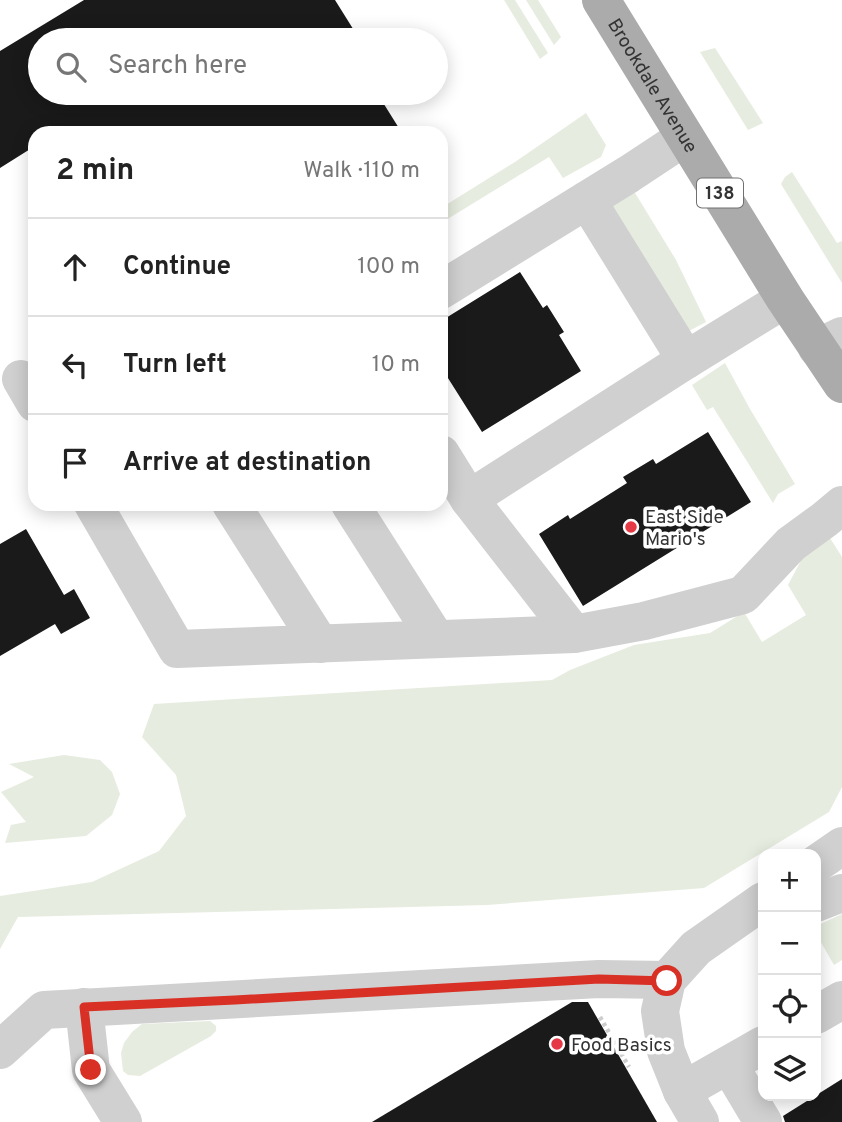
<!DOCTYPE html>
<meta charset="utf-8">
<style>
:root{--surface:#fff;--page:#f2f2f2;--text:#222;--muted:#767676;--line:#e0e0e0}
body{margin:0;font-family:Overpass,sans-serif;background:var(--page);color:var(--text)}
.controls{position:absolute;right:21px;bottom:21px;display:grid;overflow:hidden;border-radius:14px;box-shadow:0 4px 18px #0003}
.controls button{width:63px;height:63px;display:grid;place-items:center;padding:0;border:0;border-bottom:2px solid var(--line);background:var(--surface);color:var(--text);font:35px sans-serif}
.stop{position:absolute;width:21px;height:21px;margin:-16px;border:5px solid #d93025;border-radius:50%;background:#fff}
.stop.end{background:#d93025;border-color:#fff;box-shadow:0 2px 7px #0008}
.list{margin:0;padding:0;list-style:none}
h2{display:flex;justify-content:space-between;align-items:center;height:91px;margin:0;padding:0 28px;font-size:30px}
h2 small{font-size:23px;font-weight:400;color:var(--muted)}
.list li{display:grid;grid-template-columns:46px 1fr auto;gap:21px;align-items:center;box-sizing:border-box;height:98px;padding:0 28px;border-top:2px solid var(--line)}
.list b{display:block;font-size:26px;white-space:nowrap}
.list em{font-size:23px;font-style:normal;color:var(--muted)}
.icon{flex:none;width:38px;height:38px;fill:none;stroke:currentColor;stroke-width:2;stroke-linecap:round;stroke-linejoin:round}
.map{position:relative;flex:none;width:842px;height:1122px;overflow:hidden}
.search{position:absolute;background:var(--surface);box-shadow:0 4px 18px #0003;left:28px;top:28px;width:420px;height:77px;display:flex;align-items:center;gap:18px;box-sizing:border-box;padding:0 24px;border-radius:38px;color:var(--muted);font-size:26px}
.panel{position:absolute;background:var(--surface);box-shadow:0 4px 18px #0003;left:28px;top:126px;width:420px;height:385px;border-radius:21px}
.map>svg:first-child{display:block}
</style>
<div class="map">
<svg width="842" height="1122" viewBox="0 0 842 1122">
<rect width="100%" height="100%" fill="#fff"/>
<g fill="#e6ecdf">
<polygon points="504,0 515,0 548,53 540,59"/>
<polygon points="526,0 538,0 561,37 554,45"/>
<polygon points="715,48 763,123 748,130 700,52"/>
<polygon points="586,113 606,145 601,157 563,178 549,157 441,223 441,208 515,162"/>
<polygon points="792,172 837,243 842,241 842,283 781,184 785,177"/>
<polygon points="632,188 676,260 706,322 687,332 609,204"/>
<polygon points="725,363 750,409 795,484 778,494 773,503 713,407 707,410 692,385"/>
<polygon points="825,530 842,557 842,787 829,812 704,888 487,905 18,917 0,949 0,896 92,882 159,851 186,816 176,775 142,737 154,704 552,680 570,670 634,645 710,633 744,612 762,642 806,615 788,585 814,536"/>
<polygon points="64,755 100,760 112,772 120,794 112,815 86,836 5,843 11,825 26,822 1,792 34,777 9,764"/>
<polygon points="842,914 842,960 834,965 818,937 816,938 816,926"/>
<polygon points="210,1021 216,1026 216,1031 211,1036 140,1076 128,1075 123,1071 121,1053 124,1043 132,1032 142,1024"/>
</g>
<g fill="#1a1a1a">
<polygon points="84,0 335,0 360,40 40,40 40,93 377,93 402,133 35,133 35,146 0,168 0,51"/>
<polygon points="520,272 543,308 547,305 564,332 559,335 581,371 482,432 441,367 441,321"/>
<polygon points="708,432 751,502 583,606 539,534 568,515 570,519 627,483 623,477 653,459 656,464"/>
<polygon points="26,529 64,595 74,589 90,618 61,634 55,624 0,656 0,544"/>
<polygon points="572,1002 588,1002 657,1122 372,1122"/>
<polygon points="842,1079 842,1122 785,1122 783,1116"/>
</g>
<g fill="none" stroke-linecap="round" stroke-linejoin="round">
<polyline stroke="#cdcdcd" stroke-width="4.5" stroke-dasharray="3.5 3.5" stroke-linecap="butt" points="600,1017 629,1067"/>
<g stroke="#d0d0d0" stroke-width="38">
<polyline points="587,200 686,360 785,299"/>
<polyline points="441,290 629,174 685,137"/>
<polyline points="817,348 842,336"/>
<polyline points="21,379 35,403"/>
<polyline points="441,454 469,499 686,360"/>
<polyline points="469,499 574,634"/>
<polyline points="93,504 177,649 574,634 644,621 743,595 791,544 824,520 842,505"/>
<polyline points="231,504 320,644"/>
<polyline points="350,504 436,639"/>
<polyline points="816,864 842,846"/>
<polyline points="816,903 842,893"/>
<polyline points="84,1007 91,1070 123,1122"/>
<polyline points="816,1015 842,1000"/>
<polyline points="0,1050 44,1010 599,979 667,980"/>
<polyline points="729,1065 763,1122"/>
<polyline points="682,1091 763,1045"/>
<polyline points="700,1122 682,1091 666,1051 660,1011 667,980 696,948 763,901"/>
</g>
<path stroke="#ababab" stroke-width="38" id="s1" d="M601,0L785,299L842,384"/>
</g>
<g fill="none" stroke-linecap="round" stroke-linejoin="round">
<polyline stroke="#d93025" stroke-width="9" points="91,1070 84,1007 235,1000 599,979 667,981"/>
</g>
<g fill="#e63946" stroke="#fff" stroke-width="2.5">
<circle cx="631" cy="527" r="7"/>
<circle cx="557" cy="1044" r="7"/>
</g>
<g text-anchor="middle" stroke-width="7" stroke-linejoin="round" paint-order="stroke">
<rect fill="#fff" stroke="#707070" stroke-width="2" x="697" y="178.5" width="46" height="29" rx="5"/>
<g font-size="18" font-weight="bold" fill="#333">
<text x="720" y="199">138</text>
</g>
<g font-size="19" fill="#333" stroke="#fff">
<text dy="7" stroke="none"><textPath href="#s1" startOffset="100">Brookdale Avenue</textPath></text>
</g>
<g font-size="19" fill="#333" stroke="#fff" text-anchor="start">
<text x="645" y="523">East Side<tspan x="645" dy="22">Mario's</tspan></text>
<text x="571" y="1051">Food Basics</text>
</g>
</g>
</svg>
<div class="controls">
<button>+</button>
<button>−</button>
<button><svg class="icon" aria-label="locate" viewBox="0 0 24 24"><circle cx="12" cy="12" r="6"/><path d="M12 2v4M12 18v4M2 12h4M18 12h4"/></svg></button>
<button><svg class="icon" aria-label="layers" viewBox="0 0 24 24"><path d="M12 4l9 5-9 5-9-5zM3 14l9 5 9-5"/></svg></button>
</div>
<div class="stop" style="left:667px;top:981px"></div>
<div class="stop end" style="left:91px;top:1070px"></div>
<div class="search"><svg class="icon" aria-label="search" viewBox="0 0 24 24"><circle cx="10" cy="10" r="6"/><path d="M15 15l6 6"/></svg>Search here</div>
<section class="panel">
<h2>2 min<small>Walk · 110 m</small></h2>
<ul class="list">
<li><svg class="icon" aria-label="ahead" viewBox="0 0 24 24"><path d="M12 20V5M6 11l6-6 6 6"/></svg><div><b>Continue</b></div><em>100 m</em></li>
<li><svg class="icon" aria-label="left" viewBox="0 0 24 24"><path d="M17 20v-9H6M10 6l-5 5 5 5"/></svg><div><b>Turn left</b></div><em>10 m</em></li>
<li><svg class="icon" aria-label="arrive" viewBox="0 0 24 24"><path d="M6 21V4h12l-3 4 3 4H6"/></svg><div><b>Arrive at destination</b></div></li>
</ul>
</section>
</div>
